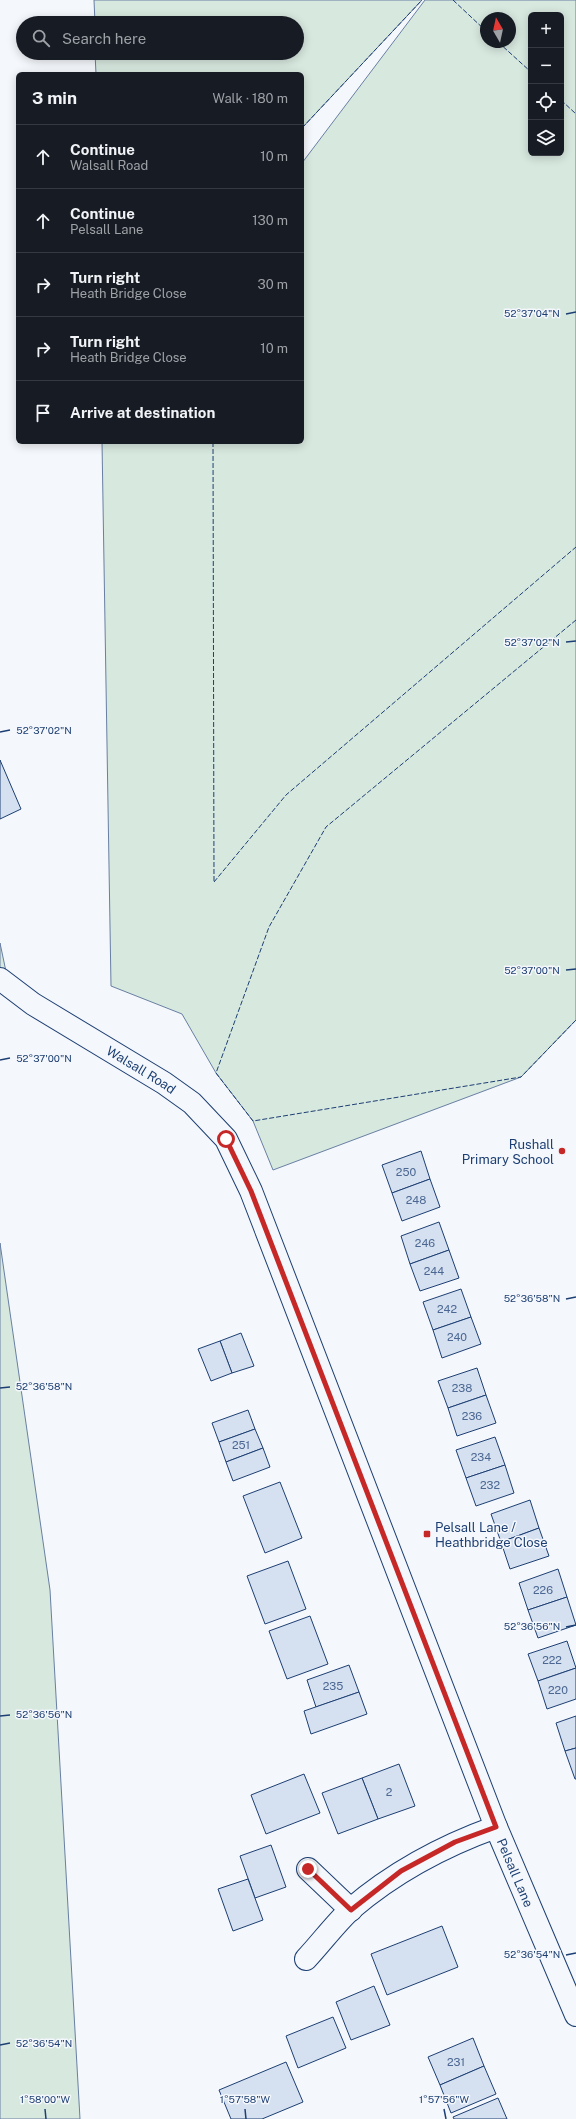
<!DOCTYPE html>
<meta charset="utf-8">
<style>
:root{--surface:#171b24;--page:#20242c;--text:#f1f3f6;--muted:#9ea1a6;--line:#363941}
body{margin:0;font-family:"Public Sans",sans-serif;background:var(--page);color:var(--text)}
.controls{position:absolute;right:12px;top:12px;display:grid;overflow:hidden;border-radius:6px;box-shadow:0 2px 10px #0003}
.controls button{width:36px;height:36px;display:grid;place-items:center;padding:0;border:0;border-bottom:1px solid var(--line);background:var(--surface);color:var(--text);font:20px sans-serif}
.compass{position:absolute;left:480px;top:12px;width:36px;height:36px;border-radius:50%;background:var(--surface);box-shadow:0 2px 10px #0003;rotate:351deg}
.stop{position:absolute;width:12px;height:12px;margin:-9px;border:3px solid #c62828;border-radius:50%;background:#fff}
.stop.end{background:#c62828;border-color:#fff;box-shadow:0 1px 4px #0008}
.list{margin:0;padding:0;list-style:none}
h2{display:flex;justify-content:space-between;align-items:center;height:52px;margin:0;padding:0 16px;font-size:17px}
h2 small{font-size:13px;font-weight:400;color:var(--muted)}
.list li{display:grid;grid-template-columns:26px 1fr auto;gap:12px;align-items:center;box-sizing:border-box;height:64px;padding:0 16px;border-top:1px solid var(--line)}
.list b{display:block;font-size:15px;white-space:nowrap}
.list p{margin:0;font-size:13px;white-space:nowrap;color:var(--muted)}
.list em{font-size:13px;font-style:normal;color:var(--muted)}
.icon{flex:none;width:22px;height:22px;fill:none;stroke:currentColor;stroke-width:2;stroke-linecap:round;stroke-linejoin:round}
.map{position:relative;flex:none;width:576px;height:2119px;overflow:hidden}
.search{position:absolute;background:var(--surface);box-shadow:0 2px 10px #0003;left:16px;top:16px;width:288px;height:44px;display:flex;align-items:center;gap:10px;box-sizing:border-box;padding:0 14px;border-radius:22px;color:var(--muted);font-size:15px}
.panel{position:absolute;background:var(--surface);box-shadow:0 2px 10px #0003;left:16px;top:72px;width:288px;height:372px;border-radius:6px}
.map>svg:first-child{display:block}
</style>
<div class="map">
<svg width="576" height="2119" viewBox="0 0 576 2119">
<rect width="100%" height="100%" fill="#f4f7fb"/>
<g fill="#d7e8df" stroke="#687fa3" fill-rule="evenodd">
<polygon points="94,0 422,0 302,128 302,74 96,74 95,53 297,53 297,23 95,23"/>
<path d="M425,0H576V1020L521,1077L273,1170L253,1121L216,1073L182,1014L111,986L102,442H302V163ZM531,15H561V153H531ZM486,18H510V42H486Z"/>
<polygon points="0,943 8,981 0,973"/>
<polygon points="0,1243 50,1590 80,2119 0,2119"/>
</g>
<g fill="#d5e0f0" stroke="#1d3f73">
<polygon points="0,760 21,809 0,819"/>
<polygon points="421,1151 430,1179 392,1193 382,1165"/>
<polygon points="430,1179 440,1207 402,1221 392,1193"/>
<polygon points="439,1222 449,1250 410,1264 401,1236"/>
<polygon points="449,1250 459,1278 420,1291 410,1264"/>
<polygon points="461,1289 471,1317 433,1330 423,1302"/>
<polygon points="471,1317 481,1344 442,1358 433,1330"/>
<polygon points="241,1333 254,1366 232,1373 220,1341"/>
<polygon points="220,1341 232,1373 211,1381 198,1349"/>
<polygon points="477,1368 486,1395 448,1408 438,1381"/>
<polygon points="486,1395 496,1423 457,1436 448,1408"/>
<polygon points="248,1410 255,1429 219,1442 212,1423"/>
<polygon points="255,1429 263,1448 226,1462 219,1442"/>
<polygon points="495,1437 505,1465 466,1478 456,1450"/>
<polygon points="263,1448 270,1467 233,1481 226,1462"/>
<polygon points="505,1465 514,1493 476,1506 466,1478"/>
<polygon points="280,1482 302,1538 265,1553 243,1496"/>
<polygon points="530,1500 539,1528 501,1542 491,1514"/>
<polygon points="539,1528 549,1556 510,1569 501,1542"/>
<polygon points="288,1561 306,1609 265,1624 247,1576"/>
<polygon points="558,1569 567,1597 528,1610 519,1583"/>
<polygon points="567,1597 576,1625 538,1638 528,1610"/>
<polygon points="310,1616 328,1664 287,1679 269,1631"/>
<polygon points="567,1641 576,1668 538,1681 528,1654"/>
<polygon points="349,1665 359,1692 316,1707 307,1680"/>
<polygon points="576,1668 576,1699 547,1709 538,1681"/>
<polygon points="359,1692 367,1714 311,1734 304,1711"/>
<polygon points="576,1716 576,1748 565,1751 556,1723"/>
<polygon points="576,1748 576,1779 575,1779 565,1751"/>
<polygon points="399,1764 415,1806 378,1819 362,1778"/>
<polygon points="304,1774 320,1813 266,1834 251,1795"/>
<polygon points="362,1778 378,1819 338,1834 322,1793"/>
<polygon points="271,1845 286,1887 255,1898 240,1856"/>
<polygon points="248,1879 263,1920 233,1931 218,1889"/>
<polygon points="442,1926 458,1967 387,1995 371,1954"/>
<polygon points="374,1986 390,2025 351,2040 336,2002"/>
<polygon points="333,2017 346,2048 298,2068 286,2036"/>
<polygon points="473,2038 484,2066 440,2085 428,2057"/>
<polygon points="286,2062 303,2102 262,2119 231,2119 219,2090"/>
<polygon points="484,2066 496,2094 451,2113 440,2085"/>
<polygon points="498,2098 507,2119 454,2119 453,2117"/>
</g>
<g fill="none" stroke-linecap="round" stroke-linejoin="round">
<defs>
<g id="street">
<polyline points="308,1869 351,1910"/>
<path d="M306,1959C321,1943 335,1924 351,1909C394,1872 443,1846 496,1827"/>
</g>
<g id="secondary">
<path id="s1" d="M0,979L33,1004L164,1083L192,1103L226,1139L251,1191L496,1827L576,2015"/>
</g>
</defs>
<use href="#street" stroke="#1d3f73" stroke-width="24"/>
<use href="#secondary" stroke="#1d3f73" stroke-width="24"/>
<use href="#street" stroke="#f4f7fb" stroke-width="22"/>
<use href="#secondary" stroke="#f4f7fb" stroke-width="22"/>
<g stroke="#1d3f73" stroke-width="1" stroke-dasharray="5 2" stroke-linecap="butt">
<polyline points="453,0 486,31"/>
<polyline points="498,42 531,72"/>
<polyline points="561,100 576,114"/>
<polyline points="302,128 422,0"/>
<polyline points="213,442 214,882"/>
<polyline points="576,620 326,827 269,927 216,1073 253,1121 521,1077 576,1020"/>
<polyline points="214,882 286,795 576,547"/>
</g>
</g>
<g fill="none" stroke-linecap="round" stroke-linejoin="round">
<polyline stroke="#c62828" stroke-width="5" points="226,1139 251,1191 496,1827 455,1842 401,1871 351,1910 308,1869"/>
</g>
<path fill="none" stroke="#1d3f73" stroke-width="1.5" d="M566,314L576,312M566,642L576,641M0,732L10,730M566,970L576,969M0,1060L10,1058M566,1299L576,1297M0,1388L10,1387M566,1627L576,1625M0,1716L10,1715M566,1955L576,1953M0,2045L10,2043M45,2109L46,2119M245,2109L246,2119M444,2109L446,2119"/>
<g fill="#c62828" stroke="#f4f7fb" stroke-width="1.5">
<circle cx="562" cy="1151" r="4"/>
<rect x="423" y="1530" width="8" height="8" rx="2"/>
</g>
<g text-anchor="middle" stroke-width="3" stroke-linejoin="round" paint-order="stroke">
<g font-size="11" fill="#4b6792">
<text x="406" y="1176">250</text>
<text x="416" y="1204">248</text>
<text x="425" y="1247">246</text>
<text x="434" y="1275">244</text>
<text x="447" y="1313">242</text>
<text x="457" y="1341">240</text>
<text x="462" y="1392">238</text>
<text x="472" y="1420">236</text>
<text x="241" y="1449">251</text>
<text x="481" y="1461">234</text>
<text x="490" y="1489">232</text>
<text x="543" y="1594">226</text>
<text x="552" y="1664">222</text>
<text x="333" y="1690">235</text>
<text x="558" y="1694">220</text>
<text x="389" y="1796">2</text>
<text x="456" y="2066">231</text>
</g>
<g font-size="13" fill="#1d3f73" stroke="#f4f7fb">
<text dy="5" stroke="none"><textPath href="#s1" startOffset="168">Walsall Road</textPath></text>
<text dy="5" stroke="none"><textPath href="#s1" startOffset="1067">Pelsall Lane</textPath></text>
</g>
<g font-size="13" fill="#1d3f73" stroke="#f4f7fb" text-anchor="end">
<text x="554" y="1149">Rushall<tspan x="554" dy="15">Primary School</tspan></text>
<text x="435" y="1532" text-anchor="start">Pelsall Lane /<tspan x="435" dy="15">Heathbridge Close</tspan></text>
</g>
</g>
<g font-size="10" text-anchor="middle" fill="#1d3f73" stroke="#f4f7fb" stroke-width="3" stroke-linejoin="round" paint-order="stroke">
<text x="532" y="317">52°37'04"N</text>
<text x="532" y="646">52°37'02"N</text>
<text x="44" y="734">52°37'02"N</text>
<text x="532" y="974">52°37'00"N</text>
<text x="44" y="1062">52°37'00"N</text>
<text x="532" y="1302">52°36'58"N</text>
<text x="44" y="1390">52°36'58"N</text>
<text x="532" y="1630">52°36'56"N</text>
<text x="44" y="1718">52°36'56"N</text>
<text x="532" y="1958">52°36'54"N</text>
<text x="44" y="2047">52°36'54"N</text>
<text x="45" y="2103">1°58'00"W</text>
<text x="245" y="2103">1°57'58"W</text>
<text x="444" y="2103">1°57'56"W</text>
</g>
</svg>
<div class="controls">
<button>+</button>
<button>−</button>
<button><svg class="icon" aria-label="locate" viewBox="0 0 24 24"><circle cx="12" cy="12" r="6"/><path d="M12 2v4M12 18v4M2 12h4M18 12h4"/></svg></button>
<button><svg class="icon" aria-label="layers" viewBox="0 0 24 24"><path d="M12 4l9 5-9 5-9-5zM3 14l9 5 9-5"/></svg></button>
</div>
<svg class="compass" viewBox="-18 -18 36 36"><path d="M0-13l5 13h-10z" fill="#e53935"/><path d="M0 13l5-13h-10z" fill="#9ea1a6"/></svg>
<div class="stop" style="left:226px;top:1139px"></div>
<div class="stop end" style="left:308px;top:1869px"></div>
<div class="search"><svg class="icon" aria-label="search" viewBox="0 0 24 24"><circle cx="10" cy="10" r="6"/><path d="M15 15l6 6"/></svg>Search here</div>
<section class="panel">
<h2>3 min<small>Walk · 180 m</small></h2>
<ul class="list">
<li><svg class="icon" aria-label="ahead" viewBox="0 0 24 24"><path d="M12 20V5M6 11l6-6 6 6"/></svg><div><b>Continue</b><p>Walsall Road</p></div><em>10 m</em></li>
<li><svg class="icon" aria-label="ahead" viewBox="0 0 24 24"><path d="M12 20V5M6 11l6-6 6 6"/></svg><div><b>Continue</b><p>Pelsall Lane</p></div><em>130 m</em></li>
<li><svg class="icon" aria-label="right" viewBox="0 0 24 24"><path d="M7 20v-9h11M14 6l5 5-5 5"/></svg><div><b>Turn right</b><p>Heath Bridge Close</p></div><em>30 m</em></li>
<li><svg class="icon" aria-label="right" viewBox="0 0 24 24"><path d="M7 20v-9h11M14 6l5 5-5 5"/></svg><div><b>Turn right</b><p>Heath Bridge Close</p></div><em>10 m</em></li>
<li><svg class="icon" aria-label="arrive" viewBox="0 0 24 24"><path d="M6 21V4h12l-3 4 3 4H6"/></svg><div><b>Arrive at destination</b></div></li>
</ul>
</section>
</div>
